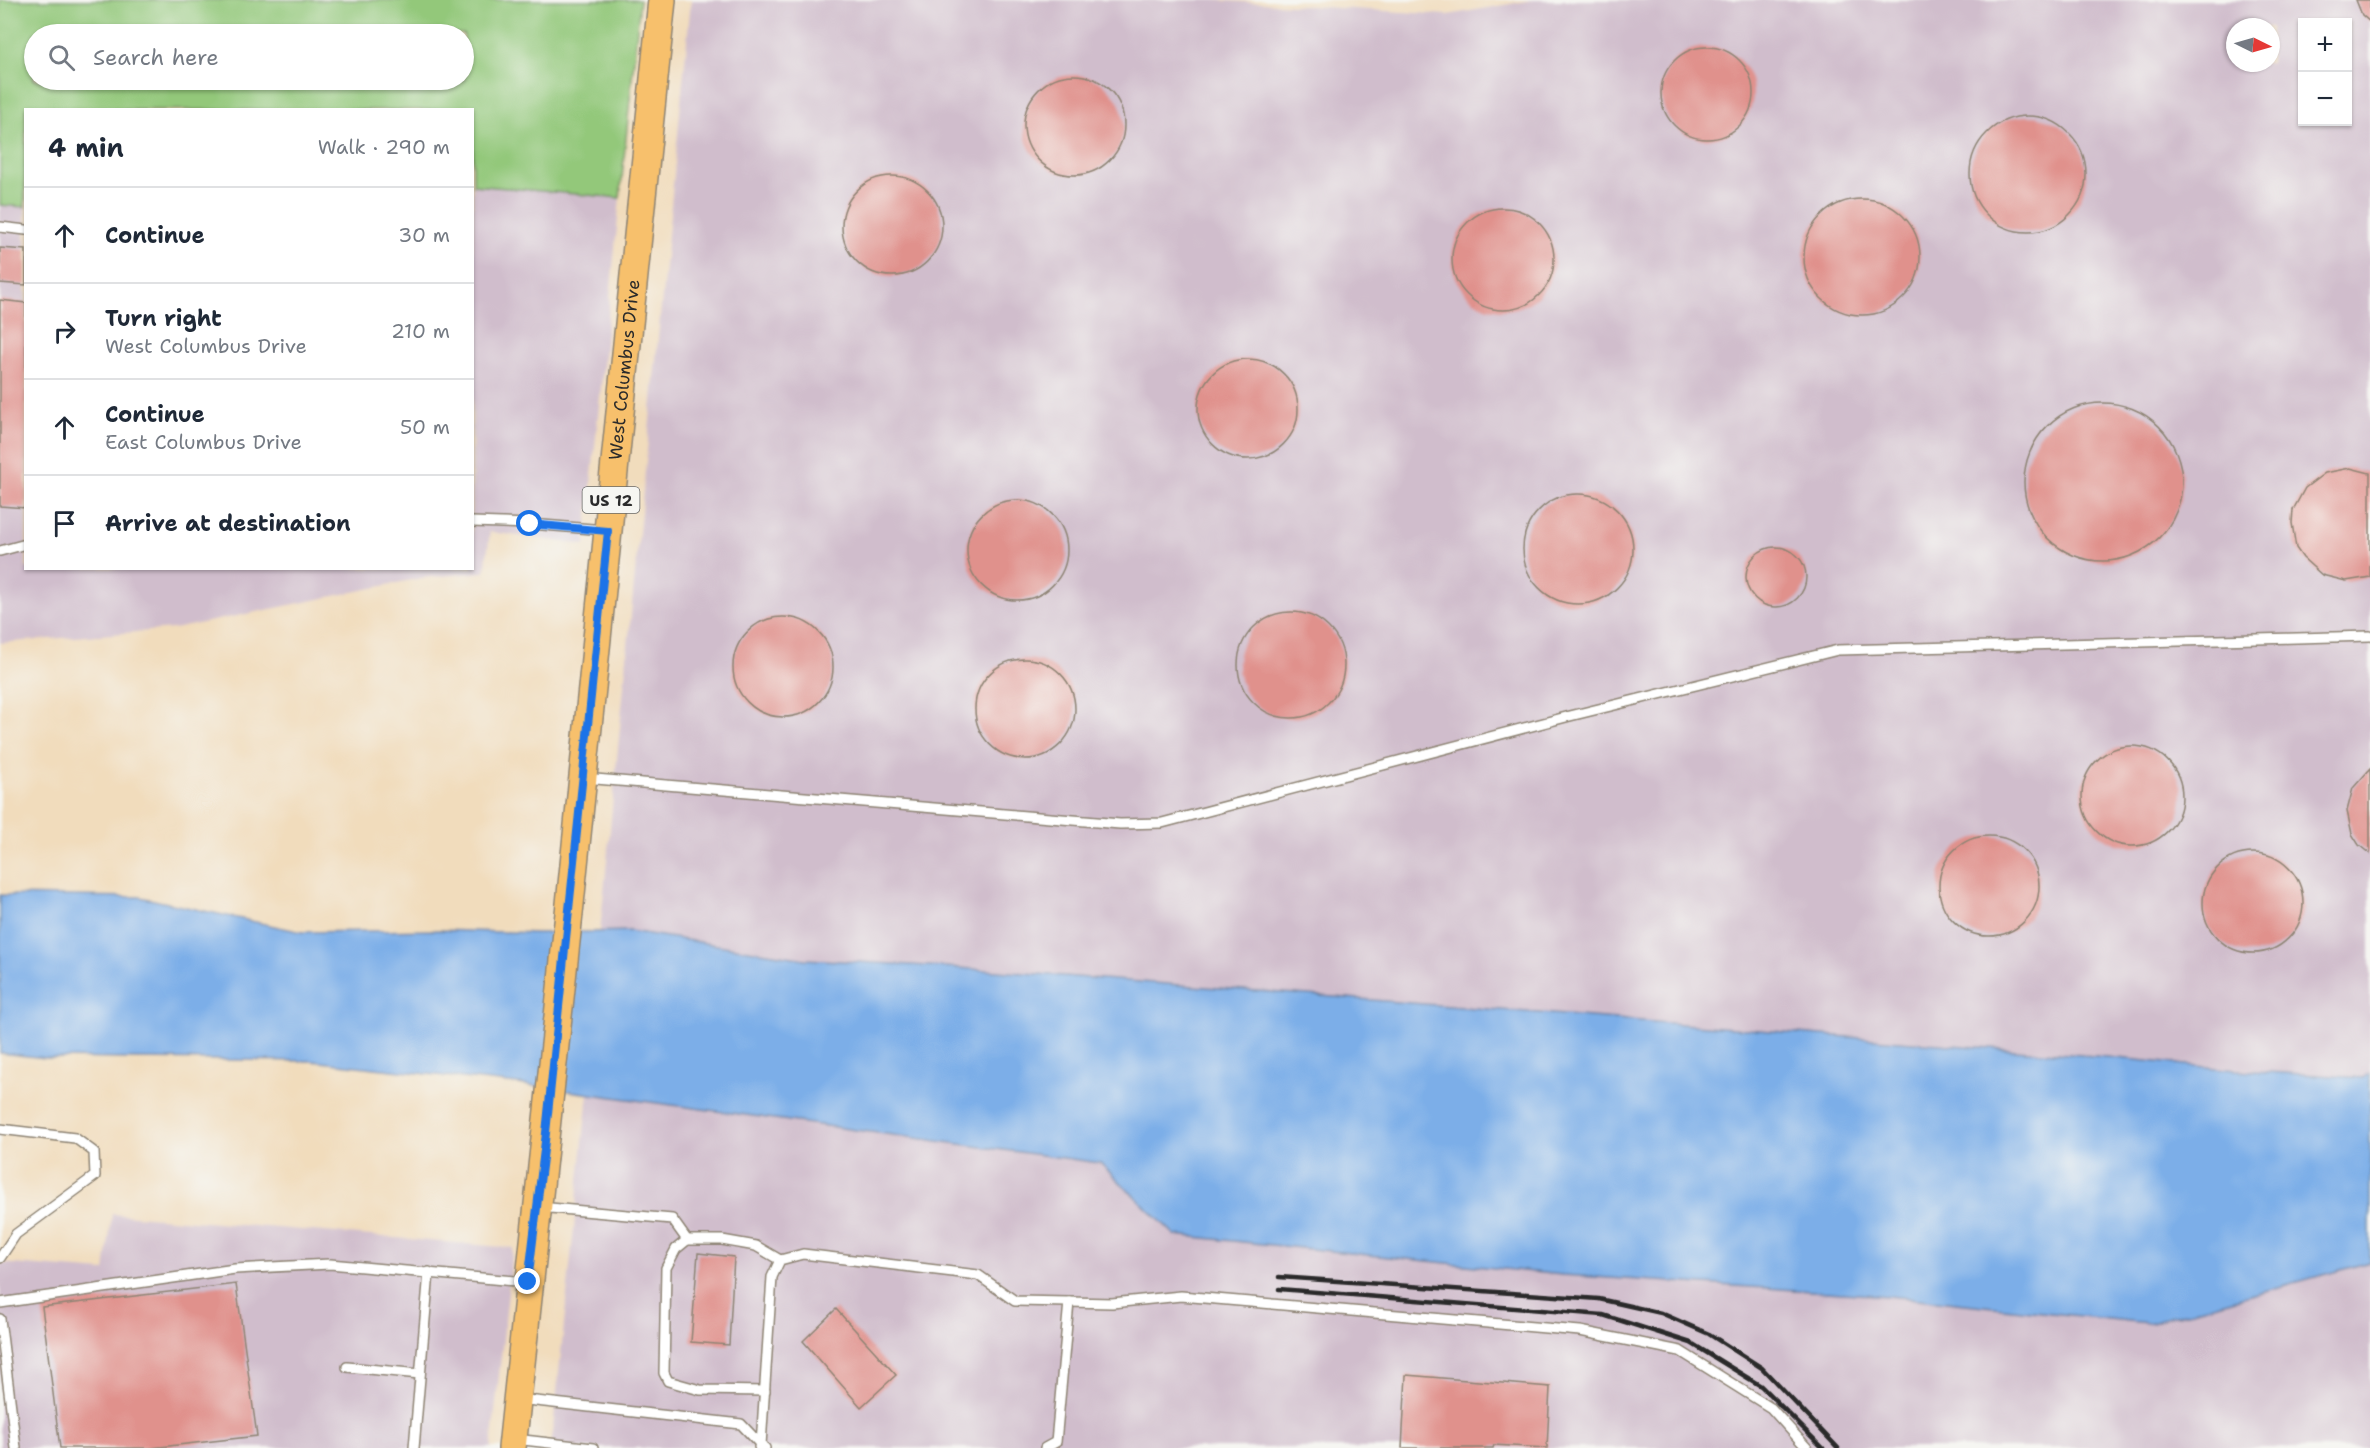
<!DOCTYPE html>
<meta charset="utf-8">
<style>
:root{--surface:#fff;--page:#f6f6f7;--text:#1f2937;--muted:#747a83;--line:#e0e1e3}
body{margin:0;font-family:"Shantell Sans",sans-serif;background:var(--page);color:var(--text)}
.controls{position:absolute;right:18px;top:18px;display:grid;overflow:hidden;border-radius:0px;box-shadow:0 2px 4px #0004}
.controls button{width:54px;height:54px;display:grid;place-items:center;padding:0;border:0;border-bottom:2px solid var(--line);background:var(--surface);color:var(--text);font:30px sans-serif}
.compass{position:absolute;left:2226px;top:18px;width:54px;height:54px;border-radius:50%;background:var(--surface);box-shadow:0 2px 4px #0004;rotate:95deg}
.stop{position:absolute;width:18px;height:18px;margin:-14px;border:4px solid #1a73e8;border-radius:50%;background:#fff}
.stop.end{background:#1a73e8;border-color:#fff;box-shadow:0 2px 6px #0008}
.list{margin:0;padding:0;list-style:none}
h2{display:flex;justify-content:space-between;align-items:center;height:78px;margin:0;padding:0 24px;font-size:26px}
h2 small{font-size:20px;font-weight:400;color:var(--muted)}
.list li{display:grid;grid-template-columns:39px 1fr auto;gap:18px;align-items:center;box-sizing:border-box;height:96px;padding:0 24px;border-top:2px solid var(--line)}
.list b{display:block;font-size:22px;white-space:nowrap}
.list p{margin:0;font-size:20px;white-space:nowrap;color:var(--muted)}
.list em{font-size:20px;font-style:normal;color:var(--muted)}
.icon{flex:none;width:33px;height:33px;fill:none;stroke:currentColor;stroke-width:2;stroke-linecap:round;stroke-linejoin:round}
.map{position:relative;flex:none;width:2370px;height:1448px;overflow:hidden}
.search{position:absolute;background:var(--surface);box-shadow:0 2px 4px #0004;left:24px;top:24px;width:450px;height:66px;display:flex;align-items:center;gap:15px;box-sizing:border-box;padding:0 21px;border-radius:33px;color:var(--muted);font-size:22px}
.panel{position:absolute;background:var(--surface);box-shadow:0 2px 4px #0004;left:24px;top:108px;width:450px;height:462px;border-radius:0px}
.map>svg:first-child{display:block}
</style>
<div class="map">
<svg width="2370" height="1448" viewBox="0 0 2370 1448">
<rect width="100%" height="100%" fill="#f6f6f2"/>
<filter id="ink" filterUnits="userSpaceOnUse"><feTurbulence type="fractalNoise" baseFrequency=".0167" numOctaves="2"/><feDisplacementMap in="SourceGraphic" scale="12" xChannelSelector="R" yChannelSelector="G"/><feConvolveMatrix kernelMatrix="1 2 1 2 8 2 1 2 1" color-interpolation-filters="sRGB"/></filter>
<filter id="wash" filterUnits="userSpaceOnUse"><feTurbulence type="fractalNoise" baseFrequency=".008" numOctaves="4" result="noise"/><feDisplacementMap in="SourceGraphic" scale="24" xChannelSelector="R" yChannelSelector="G"/><feGaussianBlur stdDeviation="1.35" result="paint"/><feColorMatrix in="noise" values="0 0 0 0 0 0 0 0 0 0 0 0 0 0 0 0 0 1.4 0 .05"/><feComposite in="paint" operator="in"/></filter>
<g filter="url(#wash)">
<rect width="100%" height="100%" fill="#f1dcbc"/>
<g fill="#d0bdcc" fill-rule="evenodd">
<path d="M691,0H1214L1448,15L1532,0H2370V1073L2364,1078L2236,1070L2107,1057L946,967L805,959L630,931L600,932ZM2302,22H2348V122H2302ZM2235,27H2271V63H2235Z"/>
<polygon points="473,185 620,198 585,545 490,532 485,572 421,578 174,629 0,643 0,205 25,207 26,568 472,568"/>
<polygon points="588,1094 1100,1163 1175,1235 1562,1275 1889,1296 2148,1323 2370,1262 2370,1448 551,1448"/>
<polygon points="112,1214 513,1248 491,1448 0,1448 0,1263 105,1271"/>
</g>
<path fill="#93c87a" stroke="#5f7a52" stroke-width="1.5" fill-rule="evenodd" d="M0,0H640L620,198L473,185L472,110H26L25,207L0,205ZM34,34H464V80H34Z"/>
<polygon fill="#7caee8" stroke="#546c8a" stroke-width="1.5" points="0,895 140,897 302,932 437,930 538,933 630,931 805,959 946,967 2107,1057 2236,1070 2364,1078 2370,1073 2370,1262 2148,1323 1889,1296 1562,1275 1175,1235 1100,1163 517,1084 312,1061 46,1058 0,1053"/>
<g id="blocks">
<g fill="#e0918c">
<polygon points="2356,0 2370,0 2370,22 2362,15"/>
<circle cx="1707" cy="93" r="46"/>
<circle cx="1074" cy="125" r="50"/>
<circle cx="2028" cy="174" r="58"/>
<circle cx="892" cy="226" r="50"/>
<circle cx="1862" cy="257" r="58"/>
<circle cx="1503" cy="259" r="51"/>
<polygon points="0,248 26,250 26,285 0,283"/>
<polygon points="0,300 26,303 26,508 0,506"/>
<circle cx="1248" cy="409" r="50"/>
<circle cx="2103" cy="482" r="79"/>
<polygon points="2350,468 2370,473 2370,577 2346,581 2322,575 2303,558 2296,548 2292,523 2293,510 2305,488 2325,473"/>
<circle cx="1578" cy="549" r="55"/>
<circle cx="1017" cy="550" r="50"/>
<circle cx="1776" cy="577" r="30"/>
<circle cx="1291" cy="665" r="53"/>
<circle cx="783" cy="667" r="50"/>
<circle cx="1025" cy="709" r="50"/>
<circle cx="2132" cy="796" r="50"/>
<polygon points="2370,769 2370,854 2359,845 2352,834 2347,811 2353,788"/>
<circle cx="1989" cy="886" r="50"/>
<circle cx="2253" cy="903" r="50"/>
<polygon points="698,1253 734,1257 729,1345 691,1342"/>
<polygon points="236,1284 257,1436 151,1448 60,1448 42,1307"/>
<polygon points="836,1309 896,1375 861,1407 803,1341"/>
<polygon points="1406,1375 1550,1387 1547,1448 1494,1445 1493,1448 1402,1448"/>
</g>
</g>
</g>
<g filter="url(#ink)">
<use href="#blocks" fill-opacity="0" stroke="#8e8474" stroke-width="1.5"/>
<g fill="none" stroke-linecap="round" stroke-linejoin="round">
<defs>
<g id="lane">
<polyline points="0,227 26,230"/>
<polyline points="472,522 530,524 605,530"/>
<polyline points="0,551 26,544"/>
<polyline points="584,778 1120,824 1162,823 1570,716 1838,650 2370,636"/>
<polyline points="0,1129 75,1138 94,1152 95,1176 16,1234 0,1258"/>
<polyline points="539,1207 672,1219 687,1240"/>
<polyline points="1069,1302 1112,1303 1181,1296 1580,1331 1680,1351 1771,1408 1807,1448"/>
<polyline points="0,1303 235,1269 330,1264 526,1282"/>
<polyline points="0,1319 16,1448"/>
<polyline points="347,1367 420,1374"/>
<polyline points="765,1391 700,1390 668,1381 664,1373 666,1268 676,1249 687,1240 722,1240 756,1246 780,1260"/>
<polyline points="518,1399 741,1424 761,1445 759,1447"/>
<polyline points="515,1439 593,1448"/>
<polyline points="414,1448 429,1272"/>
<polyline points="765,1448 761,1445 772,1277 780,1260 803,1254 978,1275 1015,1301 1069,1302 1056,1442 1045,1448"/>
</g>
<g id="primary">
<path id="s1" d="M512,1448L570,904L662,0"/>
</g>
</defs>
<use href="#lane" stroke="#8e8474" stroke-width="12"/>
<use href="#primary" stroke="#8e8474" stroke-width="30"/>
<use href="#lane" stroke="#fff" stroke-width="9"/>
<use href="#primary" stroke="#f7c06c" stroke-width="27"/>
<g stroke="#2b2b2b" stroke-width="4.5">
<polyline points="1279,1277 1599,1299 1661,1313 1709,1334 1762,1368 1838,1448"/>
<polyline points="1279,1289 1603,1315 1691,1343 1761,1386 1823,1448"/>
</g>
</g>
</g>
<g fill="none" stroke-linecap="round" stroke-linejoin="round" filter="url(#ink)">
<polyline stroke="#1a73e8" stroke-width="8" points="528,1282 546,1133 608,531 530,524"/>
</g>
<g text-anchor="middle" stroke-width="6" stroke-linejoin="round" paint-order="stroke">
<rect fill="#f6f6f2" stroke="#686867" stroke-width="1.5" x="582.5" y="487" width="57" height="26" rx="4.5"/>
<g font-size="16" font-weight="bold" fill="#2b2b2b">
<text x="611" y="506">US 12</text>
</g>
<g font-size="18" fill="#2b2b2b" stroke="#f6f6f2">
<text dy="6" stroke="none"><textPath href="#s1" startOffset="1084">West Columbus Drive</textPath></text>
</g>
</g>
</svg>
<div class="controls">
<button>+</button>
<button>−</button>
</div>
<svg class="compass" viewBox="-18 -18 36 36"><path d="M0-13l5 13h-10z" fill="#e53935"/><path d="M0 13l5-13h-10z" fill="#747a83"/></svg>
<div class="stop" style="left:530px;top:524px"></div>
<div class="stop end" style="left:528px;top:1282px"></div>
<div class="search"><svg class="icon" aria-label="search" viewBox="0 0 24 24"><circle cx="10" cy="10" r="6"/><path d="M15 15l6 6"/></svg>Search here</div>
<section class="panel">
<h2>4 min<small>Walk · 290 m</small></h2>
<ul class="list">
<li><svg class="icon" aria-label="ahead" viewBox="0 0 24 24"><path d="M12 20V5M6 11l6-6 6 6"/></svg><div><b>Continue</b></div><em>30 m</em></li>
<li><svg class="icon" aria-label="right" viewBox="0 0 24 24"><path d="M7 20v-9h11M14 6l5 5-5 5"/></svg><div><b>Turn right</b><p>West Columbus Drive</p></div><em>210 m</em></li>
<li><svg class="icon" aria-label="ahead" viewBox="0 0 24 24"><path d="M12 20V5M6 11l6-6 6 6"/></svg><div><b>Continue</b><p>East Columbus Drive</p></div><em>50 m</em></li>
<li><svg class="icon" aria-label="arrive" viewBox="0 0 24 24"><path d="M6 21V4h12l-3 4 3 4H6"/></svg><div><b>Arrive at destination</b></div></li>
</ul>
</section>
</div>
